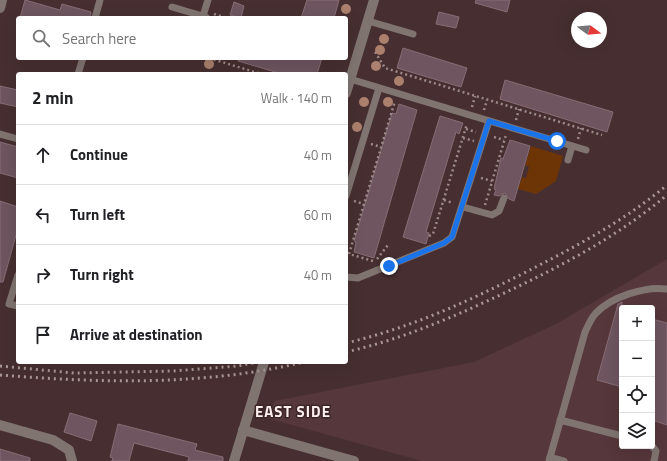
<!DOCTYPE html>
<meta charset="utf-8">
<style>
:root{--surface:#fff;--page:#f6f6f6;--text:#202124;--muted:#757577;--line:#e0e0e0}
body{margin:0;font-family:"Titillium Web",sans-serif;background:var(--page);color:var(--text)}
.controls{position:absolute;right:12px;bottom:12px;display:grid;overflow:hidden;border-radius:4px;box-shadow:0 4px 16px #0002}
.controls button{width:36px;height:36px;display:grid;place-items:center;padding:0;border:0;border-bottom:1px solid var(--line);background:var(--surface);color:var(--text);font:20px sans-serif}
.compass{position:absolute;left:571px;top:12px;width:36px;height:36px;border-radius:50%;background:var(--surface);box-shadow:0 4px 16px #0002;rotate:106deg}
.stop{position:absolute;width:12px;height:12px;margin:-9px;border:3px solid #1a73e8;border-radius:50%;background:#fff}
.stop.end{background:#1a73e8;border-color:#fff;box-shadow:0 1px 4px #0008}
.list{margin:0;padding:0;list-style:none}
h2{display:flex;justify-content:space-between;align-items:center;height:52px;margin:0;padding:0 16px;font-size:17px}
h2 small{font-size:13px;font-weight:400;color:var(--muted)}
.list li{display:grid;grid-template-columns:26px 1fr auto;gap:12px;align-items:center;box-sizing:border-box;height:60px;padding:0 16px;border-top:1px solid var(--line)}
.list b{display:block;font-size:15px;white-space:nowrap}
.list em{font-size:13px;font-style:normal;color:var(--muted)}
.icon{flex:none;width:22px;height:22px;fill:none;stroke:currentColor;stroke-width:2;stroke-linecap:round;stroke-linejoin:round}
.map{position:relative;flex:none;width:667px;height:461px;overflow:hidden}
.search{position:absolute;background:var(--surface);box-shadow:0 4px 16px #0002;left:16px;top:16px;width:332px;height:44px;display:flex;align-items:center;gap:10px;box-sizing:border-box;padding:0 14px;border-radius:4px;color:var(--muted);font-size:15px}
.panel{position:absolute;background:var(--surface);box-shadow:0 4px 16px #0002;left:16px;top:72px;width:332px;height:292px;border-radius:4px}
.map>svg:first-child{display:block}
</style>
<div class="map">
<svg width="667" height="461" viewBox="0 0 667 461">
<rect width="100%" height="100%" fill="#472f31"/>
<path fill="#56373b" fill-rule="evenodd" d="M667,259V461H422L267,418L275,401L474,362L556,324ZM622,308H652V446H622Z"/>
<polygon fill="#6d3505" points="531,146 563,156 556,181 536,194 518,189 522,177 526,178 529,167 525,165"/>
<g fill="#6e555f" stroke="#866c76">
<polygon points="25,0 60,10 62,4 91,12 90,18 20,18"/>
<polygon points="307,0 339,0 334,18 301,18"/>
<polygon points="476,0 510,0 507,12 475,3"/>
<polygon points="234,2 244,6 241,18 230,15"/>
<polygon points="439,12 459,17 456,28 436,24"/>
<polygon points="403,48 467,68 461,87 397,68"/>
<polygon points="238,58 322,58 317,74 282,74 238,61"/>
<polygon points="505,80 613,112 607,132 500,99"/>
<polygon points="0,86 18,90 18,107 0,103"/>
<polygon points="399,104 417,110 374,258 354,252 356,242 354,241 392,113 396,114"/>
<polygon points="440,116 463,123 459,134 456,132 426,232 429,233 426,244 403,237"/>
<polygon points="510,140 530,146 514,201 509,199 505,193 499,196 494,195 496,190 494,189 501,158 503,159"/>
<polygon points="0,142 18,147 18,178 0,173"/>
<polygon points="0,201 18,207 18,228 3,282 0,282"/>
<polygon points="622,302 622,387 597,380 618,304"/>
<polygon points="652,319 667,323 667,425 652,420"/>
<polygon points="70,413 97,421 91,441 64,432"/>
<polygon points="118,424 197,444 195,450 223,457 223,461 188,461 189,457 134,443 129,461 112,461 113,458 110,457"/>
<polygon points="0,449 30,458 30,461 0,461"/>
</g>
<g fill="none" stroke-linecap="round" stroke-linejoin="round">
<g stroke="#9d8a8b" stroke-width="2.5" stroke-dasharray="2 3" stroke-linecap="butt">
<polyline points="214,14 227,18"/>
<polyline points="375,52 385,68 602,135"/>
<polyline points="209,58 261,74"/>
<polyline points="323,74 324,73"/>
<polyline points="472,107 475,96"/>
<polyline points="484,110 487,100"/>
<polyline points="516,120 519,109"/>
<polyline points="466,129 476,132"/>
<polyline points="494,137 504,140"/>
<polyline points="463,138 474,141"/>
<polyline points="578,139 581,128"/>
<polyline points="371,144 381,147"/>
<polyline points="481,178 492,181"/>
<polyline points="444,200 453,203"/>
<polyline points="354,201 364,204"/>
<polyline points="485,205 506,135"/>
<polyline points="429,236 433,234 467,124"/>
<polyline points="377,259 388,245"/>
<polyline points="373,261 349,254 395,101"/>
</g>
<g stroke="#807471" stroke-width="7">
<polyline points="172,7 206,17"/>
<polyline points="203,16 208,0"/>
<polyline points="95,18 100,0"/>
<polyline points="368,21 413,34"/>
<polyline points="78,74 83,58"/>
<polyline points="350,79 586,150"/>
<polyline points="0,134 18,139"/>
<polyline points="568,160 572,146"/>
<polyline points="346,196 379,88"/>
<polyline points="463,207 492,215 499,211 504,198"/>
<polyline points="18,275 9,304 18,306"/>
<polyline points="346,277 358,278 444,243 452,237 489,121"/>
<polyline points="560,420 622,436"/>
<polyline points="652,446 656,451 654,461"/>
<polyline points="550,457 564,461"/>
<path d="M549,461L585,332C588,326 591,318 596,313C611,297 645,286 667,289"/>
</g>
<g stroke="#807471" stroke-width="10">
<polyline points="0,8 2,0"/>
<polyline points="0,425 53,440 69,450 72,461"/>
</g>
<g stroke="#807471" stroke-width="10">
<polyline points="346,93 374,0"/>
<polyline points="243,430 354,461"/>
<polyline points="234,461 264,362"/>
</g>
<g stroke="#aa9799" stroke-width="3" stroke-dasharray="2 4" stroke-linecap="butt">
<path d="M346,343C410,328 467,302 526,272C575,247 624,221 667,185"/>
<path d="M346,352C407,338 463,313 519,286C571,261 623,232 667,195"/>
<polyline points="0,366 74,373 173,371 238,366 258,362"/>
<path d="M0,375C101,383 204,386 304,362"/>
</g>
</g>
<g fill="#ab806d">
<circle cx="346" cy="9" r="5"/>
<circle cx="384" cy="39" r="5"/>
<circle cx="380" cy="50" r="5"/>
<circle cx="209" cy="64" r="5"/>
<circle cx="376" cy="66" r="5"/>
<circle cx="399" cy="81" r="5"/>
<circle cx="364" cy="102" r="5"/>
<circle cx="388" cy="102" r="5"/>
<circle cx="357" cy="127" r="5"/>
</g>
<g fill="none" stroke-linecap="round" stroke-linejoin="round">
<polyline stroke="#1a73e8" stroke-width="5" points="389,266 444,243 452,237 489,121 557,141"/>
</g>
<g text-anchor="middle" stroke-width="3" stroke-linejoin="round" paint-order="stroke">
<g font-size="15" font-weight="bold" letter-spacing="1" fill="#fef0f1" stroke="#3c2527">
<text x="293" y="417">EAST SIDE</text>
</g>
</g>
</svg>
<div class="controls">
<button>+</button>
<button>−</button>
<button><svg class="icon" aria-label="locate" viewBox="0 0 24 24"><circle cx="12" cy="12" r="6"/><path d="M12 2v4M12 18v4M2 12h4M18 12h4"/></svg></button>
<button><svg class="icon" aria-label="layers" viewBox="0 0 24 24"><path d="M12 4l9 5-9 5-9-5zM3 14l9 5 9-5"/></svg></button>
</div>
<svg class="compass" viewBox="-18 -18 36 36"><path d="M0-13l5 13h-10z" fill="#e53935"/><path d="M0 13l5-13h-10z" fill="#757577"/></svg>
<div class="stop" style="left:557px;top:141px"></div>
<div class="stop end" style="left:389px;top:266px"></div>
<div class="search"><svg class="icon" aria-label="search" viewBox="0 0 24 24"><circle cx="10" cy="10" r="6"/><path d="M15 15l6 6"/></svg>Search here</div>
<section class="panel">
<h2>2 min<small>Walk · 140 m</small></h2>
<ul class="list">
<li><svg class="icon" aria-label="ahead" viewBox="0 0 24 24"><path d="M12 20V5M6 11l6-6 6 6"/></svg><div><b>Continue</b></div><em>40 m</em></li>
<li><svg class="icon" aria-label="left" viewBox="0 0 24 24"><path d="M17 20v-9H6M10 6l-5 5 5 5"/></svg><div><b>Turn left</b></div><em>60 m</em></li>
<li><svg class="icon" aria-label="right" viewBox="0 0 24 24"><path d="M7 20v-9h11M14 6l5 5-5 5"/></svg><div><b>Turn right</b></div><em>40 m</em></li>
<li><svg class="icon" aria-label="arrive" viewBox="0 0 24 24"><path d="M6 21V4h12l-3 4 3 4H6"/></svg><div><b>Arrive at destination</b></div></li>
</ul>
</section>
</div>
